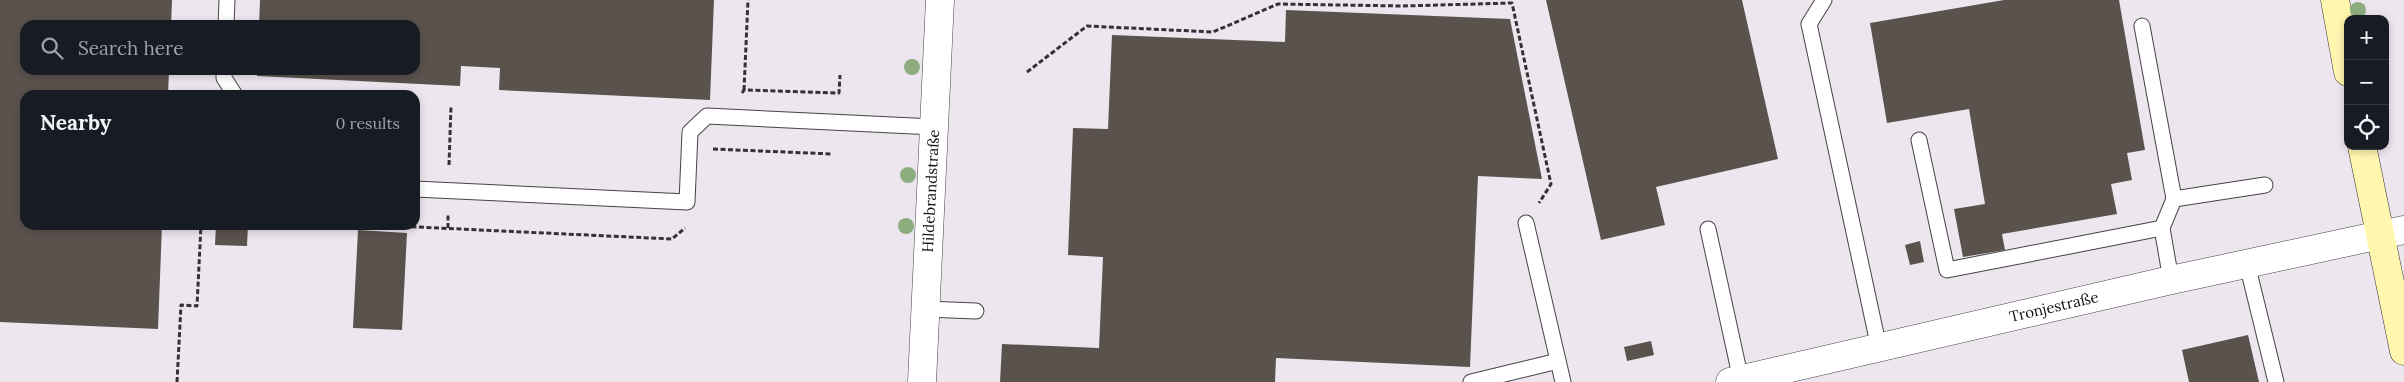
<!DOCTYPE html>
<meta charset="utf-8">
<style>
:root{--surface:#171b24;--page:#242831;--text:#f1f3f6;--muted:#9ea1a6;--line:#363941}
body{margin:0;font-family:Lora,serif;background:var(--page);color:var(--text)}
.controls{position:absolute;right:15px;top:15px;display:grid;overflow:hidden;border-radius:10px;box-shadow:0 2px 8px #0003}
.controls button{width:45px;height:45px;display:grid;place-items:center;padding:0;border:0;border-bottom:1px solid var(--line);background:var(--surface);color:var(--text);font:25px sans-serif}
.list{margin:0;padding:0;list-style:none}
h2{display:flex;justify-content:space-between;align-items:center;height:65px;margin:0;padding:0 20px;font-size:21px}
h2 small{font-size:16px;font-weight:400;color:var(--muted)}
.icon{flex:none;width:28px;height:28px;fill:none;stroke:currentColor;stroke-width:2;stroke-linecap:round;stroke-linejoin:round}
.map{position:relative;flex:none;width:2404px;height:382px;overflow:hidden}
.search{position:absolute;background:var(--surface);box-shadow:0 2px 8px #0003;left:20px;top:20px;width:400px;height:55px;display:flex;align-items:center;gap:12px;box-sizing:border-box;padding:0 18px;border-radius:15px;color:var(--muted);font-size:19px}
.panel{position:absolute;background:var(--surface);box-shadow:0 2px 8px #0003;left:20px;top:90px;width:400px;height:140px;border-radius:15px}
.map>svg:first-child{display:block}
</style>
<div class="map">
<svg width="2404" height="382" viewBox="0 0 2404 382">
<rect width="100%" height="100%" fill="#fffdf5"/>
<path fill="#eee6ef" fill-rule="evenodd" d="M0,0H2404V382H0ZM2348,19H2385V146H2348ZM25,25H415V70H25ZM25,95H415V225H25Z"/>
<g fill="#5a524d">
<polygon points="0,0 172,0 171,25 25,25 25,70 169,70 168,95 25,95 25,225 162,225 158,329 0,322"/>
<polygon points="260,0 714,0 710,100 499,90 500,68 461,66 460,86 257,76 257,70 415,70 415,25 259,25"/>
<polygon points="1546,0 1742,0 1778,159 1656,187 1665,225 1601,240"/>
<polygon points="2004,0 2119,0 2145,150 2127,153 2132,180 2111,184 2117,214 2002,234 2005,250 1963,257 1954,209 1985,204 1969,109 1887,123 1870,23"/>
<polygon points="1286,10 1510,19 1542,179 1478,176 1470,367 1276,358 1275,382 1000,382 1002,344 1099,348 1103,257 1068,255 1073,128 1108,129 1112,35 1285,42"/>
<polygon points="216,225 248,225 247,246 215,245"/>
<polygon points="358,230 407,233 402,330 353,328"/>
<polygon points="1920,241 1924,262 1910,265 1905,245"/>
<polygon points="2248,335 2259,382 2189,382 2182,350"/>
<polygon points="1651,341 1654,355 1627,361 1624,347"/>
</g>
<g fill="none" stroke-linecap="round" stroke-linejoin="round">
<defs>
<g id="service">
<polyline points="1824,0 1809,24 1879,348"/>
<polyline points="226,25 227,0"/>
<polyline points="2142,26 2174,199 2162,228 2171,280"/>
<polyline points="224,70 224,78 235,95"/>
<polyline points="1919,140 1947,270 2162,228"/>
<polyline points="415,189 687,202 690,132 707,116 934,127"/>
<polyline points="2174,199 2265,185"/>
<polyline points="1526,223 1563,382"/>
<polyline points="1708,229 1741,380"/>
<polyline points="2247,264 2276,382"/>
<polyline points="925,309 976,311"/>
<polyline points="1471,382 1558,361"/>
</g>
<g id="minor">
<polyline points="922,382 940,0"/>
<polyline points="1730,382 2171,280 2404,230"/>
</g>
<g id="secondary">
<polyline points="2335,0 2348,72"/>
<polyline points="2362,146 2404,351"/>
</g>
</defs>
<use href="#service" stroke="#444" stroke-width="17"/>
<use href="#minor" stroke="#444" stroke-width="29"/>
<use href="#secondary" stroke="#333" stroke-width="29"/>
<g stroke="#333" stroke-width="3" stroke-dasharray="5 2.5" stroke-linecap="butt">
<polyline points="1027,72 1087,26 1213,32 1278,4 1403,6 1512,3 1551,184 1539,203"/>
<polyline points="744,90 748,0"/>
<polyline points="742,93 744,90 839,93 840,75"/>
<polyline points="713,149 832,154"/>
<polyline points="449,165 451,106"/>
<polyline points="374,225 672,239 685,228"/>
<polyline points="448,228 448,214"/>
<polyline points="177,382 181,305 197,306 201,225"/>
</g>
<use href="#service" stroke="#fff" stroke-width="15"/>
<use href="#minor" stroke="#fff" stroke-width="28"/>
<use href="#secondary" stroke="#fff6b0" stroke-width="28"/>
</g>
<g fill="#8dad7f">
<circle cx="2358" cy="10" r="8"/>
<circle cx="912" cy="67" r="8"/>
<circle cx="908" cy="175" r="8"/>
<circle cx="906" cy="226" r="8"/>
</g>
<g text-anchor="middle" stroke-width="5" stroke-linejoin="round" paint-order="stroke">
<g font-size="15" fill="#111" stroke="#fff">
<text transform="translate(931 191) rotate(-87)" y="5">Hildebrandstraße</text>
<text transform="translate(2054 307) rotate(-13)" y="5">Tronjestraße</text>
</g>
</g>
</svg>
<div class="controls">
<button>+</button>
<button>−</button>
<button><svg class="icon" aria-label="locate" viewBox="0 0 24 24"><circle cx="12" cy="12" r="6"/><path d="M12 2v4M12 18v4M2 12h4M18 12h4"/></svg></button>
</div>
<div class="search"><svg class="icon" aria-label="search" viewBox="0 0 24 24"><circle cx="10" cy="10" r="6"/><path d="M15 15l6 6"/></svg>Search here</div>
<section class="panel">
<h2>Nearby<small>0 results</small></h2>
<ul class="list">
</ul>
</section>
</div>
